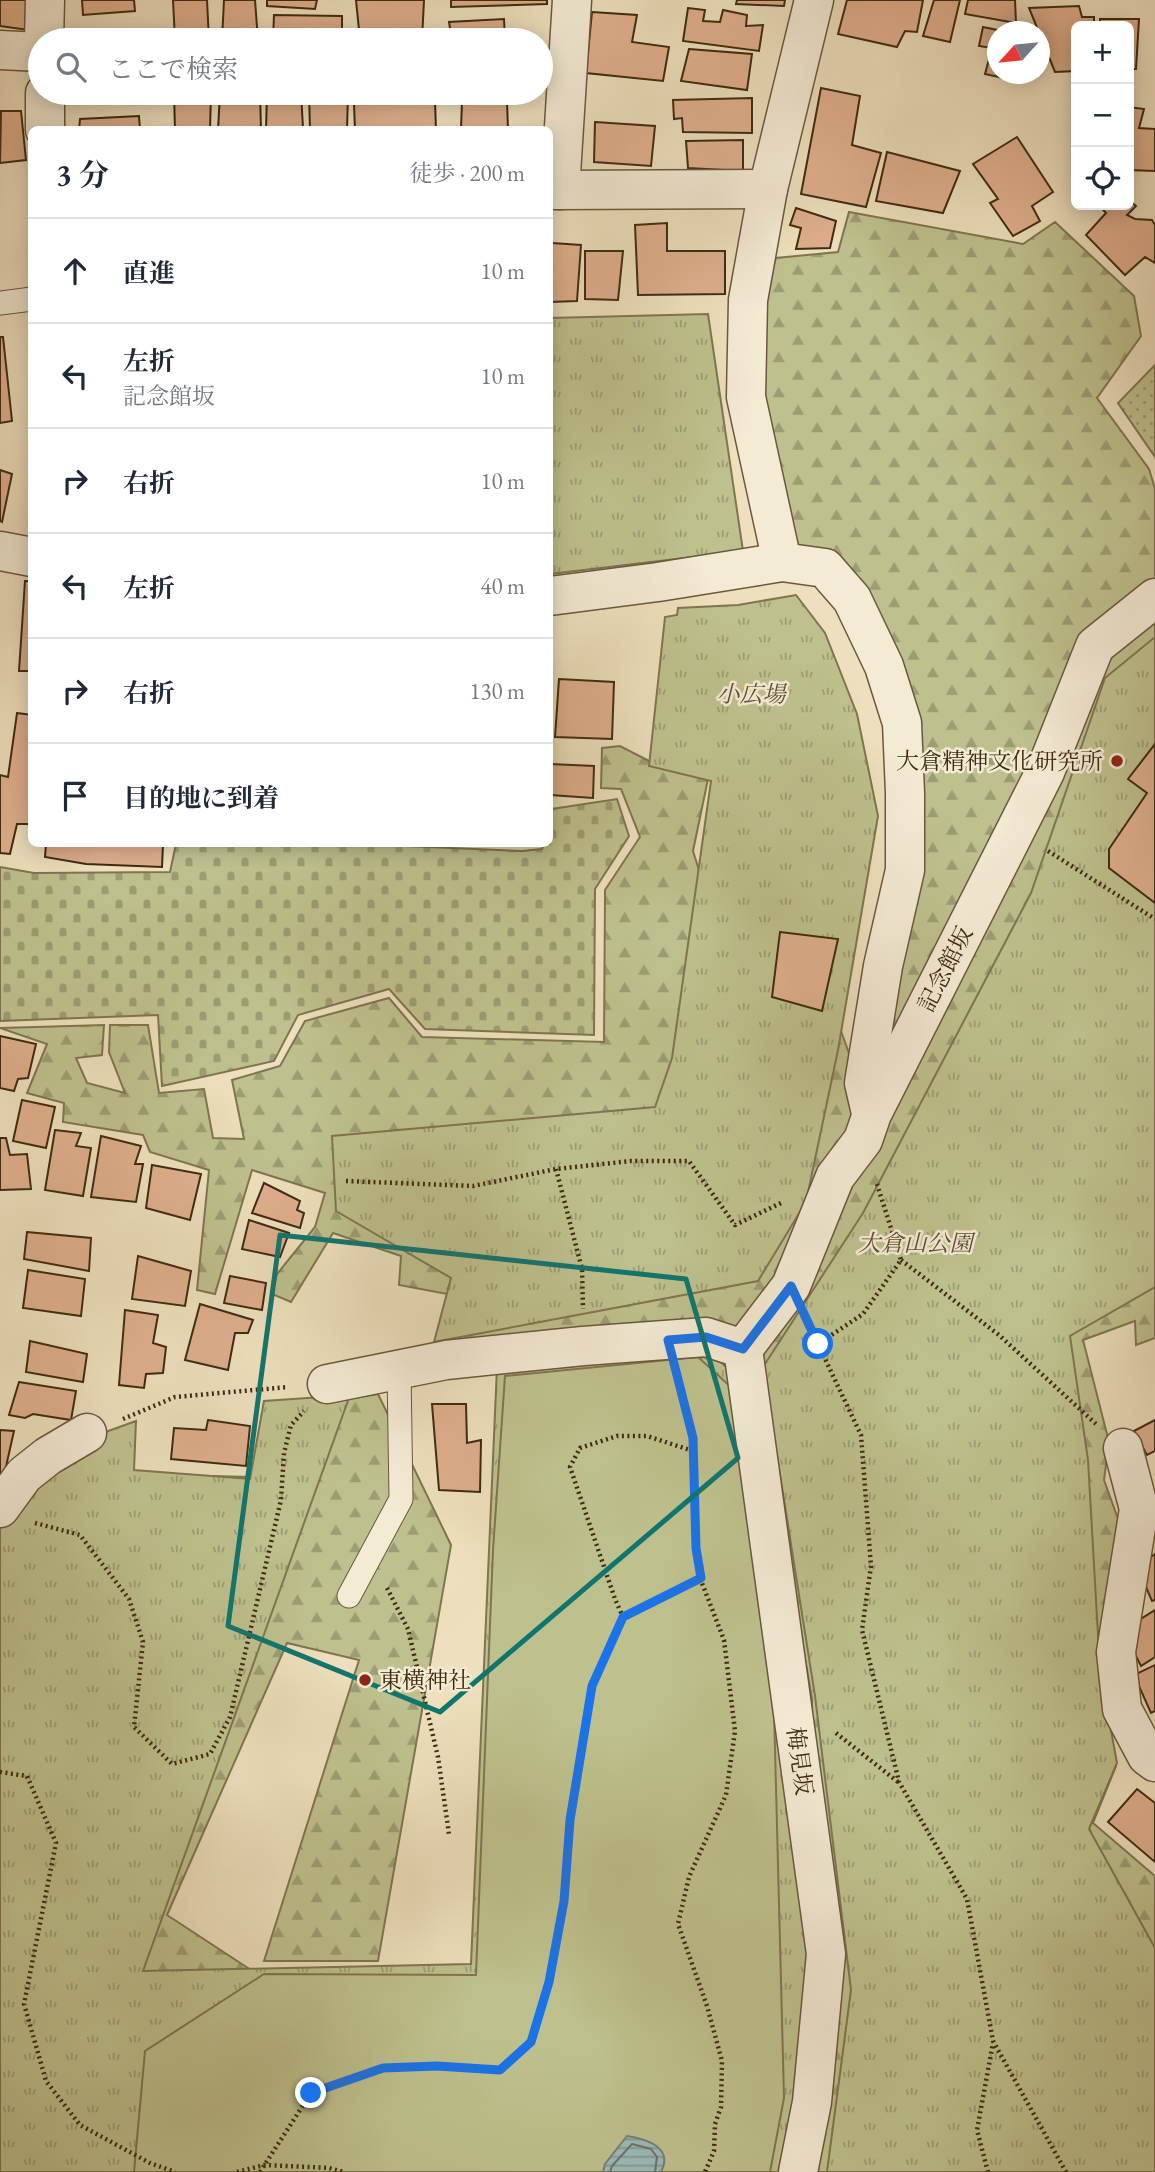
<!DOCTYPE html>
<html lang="ja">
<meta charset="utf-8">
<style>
:root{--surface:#fff;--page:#f6f6f7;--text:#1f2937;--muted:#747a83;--line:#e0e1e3}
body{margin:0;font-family:"EB Garamond","Noto Serif JP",serif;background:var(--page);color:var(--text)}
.controls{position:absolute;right:21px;top:21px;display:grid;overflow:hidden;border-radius:10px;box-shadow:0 4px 18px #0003}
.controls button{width:63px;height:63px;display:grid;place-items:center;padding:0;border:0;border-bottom:2px solid var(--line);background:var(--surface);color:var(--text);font:35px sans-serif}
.compass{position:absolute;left:987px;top:21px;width:63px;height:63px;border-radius:50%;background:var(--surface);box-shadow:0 4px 18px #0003;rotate:243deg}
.stop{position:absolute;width:21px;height:21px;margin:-16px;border:5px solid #1a73e8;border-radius:50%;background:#fff}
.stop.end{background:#1a73e8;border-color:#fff;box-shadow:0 2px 7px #0008}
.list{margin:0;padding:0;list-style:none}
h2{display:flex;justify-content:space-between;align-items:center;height:91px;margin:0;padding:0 28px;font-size:30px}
h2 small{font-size:23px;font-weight:400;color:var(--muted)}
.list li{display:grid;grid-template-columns:46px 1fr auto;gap:21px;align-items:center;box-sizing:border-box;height:105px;padding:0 28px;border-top:2px solid var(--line)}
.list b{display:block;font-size:26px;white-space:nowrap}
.list p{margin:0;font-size:23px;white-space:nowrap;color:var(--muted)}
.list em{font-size:23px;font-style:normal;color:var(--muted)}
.icon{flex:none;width:38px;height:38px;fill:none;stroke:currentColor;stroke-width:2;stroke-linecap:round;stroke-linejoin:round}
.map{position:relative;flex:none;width:1155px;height:2172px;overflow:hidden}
.search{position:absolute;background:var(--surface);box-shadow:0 4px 18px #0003;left:28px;top:28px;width:525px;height:77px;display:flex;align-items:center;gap:18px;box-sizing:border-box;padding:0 24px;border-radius:38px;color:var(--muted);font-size:26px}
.panel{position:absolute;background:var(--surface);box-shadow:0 4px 18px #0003;left:28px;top:126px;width:525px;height:721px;border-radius:10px}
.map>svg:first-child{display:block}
</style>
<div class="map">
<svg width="1155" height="2172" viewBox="0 0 1155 2172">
<defs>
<pattern id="grass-dots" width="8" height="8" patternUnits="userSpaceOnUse" patternTransform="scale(1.75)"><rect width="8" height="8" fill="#bec18e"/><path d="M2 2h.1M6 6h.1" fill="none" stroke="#9c9d73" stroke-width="1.8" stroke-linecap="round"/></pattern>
<pattern id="forest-firs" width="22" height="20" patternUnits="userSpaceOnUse" patternTransform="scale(1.75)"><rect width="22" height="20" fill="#bec18e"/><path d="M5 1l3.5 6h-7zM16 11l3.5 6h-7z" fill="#9c9d73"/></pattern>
<pattern id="cemetery-stones" width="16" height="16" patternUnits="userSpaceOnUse" patternTransform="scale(1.75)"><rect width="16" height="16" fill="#bec18e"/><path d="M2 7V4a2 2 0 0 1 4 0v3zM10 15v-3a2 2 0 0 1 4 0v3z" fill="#9c9d73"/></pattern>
<pattern id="park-tufts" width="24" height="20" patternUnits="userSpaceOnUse" patternTransform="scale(1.75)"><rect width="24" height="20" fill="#bec18e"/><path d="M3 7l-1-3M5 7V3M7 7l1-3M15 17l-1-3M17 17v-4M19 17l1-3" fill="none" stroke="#9c9d73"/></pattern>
<pattern id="water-rules" width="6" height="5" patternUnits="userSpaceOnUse" patternTransform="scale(1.75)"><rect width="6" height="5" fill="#9cbbba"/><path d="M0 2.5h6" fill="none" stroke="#819896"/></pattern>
</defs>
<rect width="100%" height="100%" fill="#eee0be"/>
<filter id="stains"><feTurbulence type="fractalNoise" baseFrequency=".00286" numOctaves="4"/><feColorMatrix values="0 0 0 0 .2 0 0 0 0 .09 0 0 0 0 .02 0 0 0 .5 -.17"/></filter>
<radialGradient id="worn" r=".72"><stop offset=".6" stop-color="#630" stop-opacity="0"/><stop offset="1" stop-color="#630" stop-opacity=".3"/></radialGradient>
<polygon fill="url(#grass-dots)" stroke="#7e7650" stroke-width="2" points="1155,365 1155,457 1118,403"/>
<g fill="url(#forest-firs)" stroke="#7e7650" stroke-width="2">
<polygon points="849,212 1023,244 1055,222 1134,296 1141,336 1097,398 1149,469 1155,489 1155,1338 1136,1345 1135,1321 1083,1340 1109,1442 1104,1480 1126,1541 1115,1599 1085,1661 1116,1766 1093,1823 1155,1876 1155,2172 811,2172 816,2095 812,1699 752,1349 465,1346 469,1298 399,1285 401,1256 333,1233 291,1302 272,1294 277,1274 315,1227 325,1193 252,1170 215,1294 197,1290 209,1170 150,1152 143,1135 63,1122 64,1103 27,1093 47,1044 0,1028 104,1025 102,1055 76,1058 87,1083 125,1093 109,1052 110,1025 148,1025 159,1093 204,1089 213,1138 244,1139 232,1080 280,1066 305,1021 389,998 422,1037 604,1042 605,890 640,837 621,789 601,788 602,748 620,746 651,762 708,779 693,851 708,899 693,1002 841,1031 851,1059 904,905 892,727 866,637 818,574 788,574 766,459 762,299 776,258 838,252"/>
<polygon points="378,1394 451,1545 378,1961 264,1961 359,1660 287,1643 167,1915 251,1970 0,2172 0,1540 132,1471 167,1475 252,1477 262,1413"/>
</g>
<polygon fill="url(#cemetery-stones)" stroke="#7e7650" stroke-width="2" points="617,799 629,836 595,889 594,1035 425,1029 389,989 298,1015 274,1061 162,1086 158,1015 0,1021 0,867 34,873 170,872 176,844 357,844 522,851 542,849 544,844 550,844 550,818 552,809"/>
<g fill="url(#park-tufts)" stroke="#7e7650" stroke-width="2">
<polygon points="708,314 743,551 550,574 550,318"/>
<polygon points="796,595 825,633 857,714 878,816 838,1050 806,1202 758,1281 434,1342 451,1278 336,1211 332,1136 655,1107 672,1058 711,781 649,766 665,617 677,615 678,608 738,605"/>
<polygon points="1155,637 1155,1287 1070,1336 1088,1460 1100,1670 1117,1763 1089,1829 1155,1948 1155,2172 827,2172 851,1990 815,1696 763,1367 863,1213 1031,893 1105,678"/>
<polygon points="701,1344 734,1374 810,1941 791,2125 781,2172 0,2172 0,1529 34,1478 78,1442 136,1421 134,1470 250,1479 264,1401 350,1395 143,1971 471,1964 497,1367"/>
</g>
<polygon fill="#bec18e" stroke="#7e7650" stroke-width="2" points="698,1357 733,1389 774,1710 784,2098 770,2172 134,2172 145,2051 264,1974 476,1975 493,1550 505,1376"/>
<path fill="url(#water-rules)" stroke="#778176" stroke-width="2" d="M627,2136C646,2139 674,2147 661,2172H603L605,2164Z"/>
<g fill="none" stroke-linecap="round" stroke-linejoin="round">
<polyline stroke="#6e7366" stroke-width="2" points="610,2172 612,2166 632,2144 651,2149 657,2157 655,2172"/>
</g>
<g fill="#dfaf8d" stroke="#3f2b11" stroke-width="2">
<polygon points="0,0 30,0 29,30 0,26"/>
<polygon points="82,0 134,0 135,11 83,15"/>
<polygon points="173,0 207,0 209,40 175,40"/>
<polygon points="224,0 255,0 258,40 222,40"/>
<polygon points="267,0 317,0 315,9 267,6"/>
<polygon points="356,0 424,0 422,40 360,40"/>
<polygon points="451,0 547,0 547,4 451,7"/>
<polygon points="737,0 785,0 784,6 736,4"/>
<polygon points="847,0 923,0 917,32 905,31 897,47 838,34"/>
<polygon points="934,0 960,0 950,42 923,36"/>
<polygon points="968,0 1015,0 1016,23 965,14"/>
<polygon points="1079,6 1082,17 1094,17 1094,26 1076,26 1076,71 1055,72 1029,8"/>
<polygon points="688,8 705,10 703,21 720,22 723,10 747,15 746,26 763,25 759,51 683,41"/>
<polygon points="592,12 637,15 632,42 669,47 663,81 586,73"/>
<polygon points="274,15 342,16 342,40 273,40"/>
<polygon points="504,19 505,40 452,40 449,22"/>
<polygon points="1100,19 1139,19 1136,69 1129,69 1129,26 1100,26"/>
<polygon points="983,27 1007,32 998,32 998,74 1020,74 1008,79 985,74 992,48 979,46"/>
<polygon points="165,31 165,40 91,40 91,36"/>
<polygon points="689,49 752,54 747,90 681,81"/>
<polygon points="821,88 860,96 852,145 881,153 866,207 801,194"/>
<polygon points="174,93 211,93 210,130 175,130"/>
<polygon points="220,93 260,93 261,130 218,130"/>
<polygon points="267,93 301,93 303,128 266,130"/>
<polygon points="309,93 348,93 347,130 310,130"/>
<polygon points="752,98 752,133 683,132 682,118 674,119 673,100"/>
<polygon points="435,101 436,130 355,130 354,104"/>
<polygon points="507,101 508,130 452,130 461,128 462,102"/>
<polygon points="1129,107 1144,109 1139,128 1155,129 1155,171 1129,170"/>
<polygon points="1,111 21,111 26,160 0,163"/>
<polygon points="139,116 140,130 79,130 80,119"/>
<polygon points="595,122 655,126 651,166 594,162"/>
<polygon points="1017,137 1053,192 1032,206 1040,221 1013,236 990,203 998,199 973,164"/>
<polygon points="743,140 743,171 688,168 686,141"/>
<polygon points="887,152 960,171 943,213 876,201"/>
<polygon points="1129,200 1136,206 1127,215 1135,219 1152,220 1155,225 1155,263 1145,257 1125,275 1086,235 1106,213 1099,205 1129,205"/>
<polygon points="796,208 836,221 830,248 796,249 801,228 790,225"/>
<polygon points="667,223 667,251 725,251 725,294 638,295 635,225"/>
<polygon points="552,243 581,245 577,301 550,302 550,257"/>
<polygon points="585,251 623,251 618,300 585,299"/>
<polygon points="0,337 3,337 12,421 0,423"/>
<polygon points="0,470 12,474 2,522 0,521"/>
<polygon points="25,581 32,581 32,671 19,671"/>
<polygon points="559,679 614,682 612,739 555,737"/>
<polygon points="17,713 32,715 32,824 17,824 10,854 0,853 0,775 8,777"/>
<polygon points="1155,744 1155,903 1109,868 1109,849 1147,793 1128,779"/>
<polygon points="550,764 594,766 593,798 550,795"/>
<polygon points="46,844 163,844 162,867 86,864 45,857"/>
<polygon points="780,932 838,939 822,1011 772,997"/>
<polygon points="0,1036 36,1044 28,1078 18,1079 14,1091 0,1088"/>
<polygon points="22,1100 55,1107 46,1148 13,1141"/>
<polygon points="55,1130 81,1133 76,1146 91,1148 83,1196 45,1190"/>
<polygon points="101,1136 141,1146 135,1164 143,1164 136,1202 91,1197"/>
<polygon points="0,1138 6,1138 10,1155 27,1154 31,1189 0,1190"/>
<polygon points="152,1165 201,1174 190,1220 146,1208"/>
<polygon points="264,1183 300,1201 297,1210 304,1213 300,1228 252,1213"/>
<polygon points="249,1220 289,1233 280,1257 242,1249"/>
<polygon points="27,1232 91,1238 89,1271 24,1259"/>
<polygon points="138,1256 191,1271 185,1306 132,1299"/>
<polygon points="28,1270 85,1279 81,1316 23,1308"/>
<polygon points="230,1276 266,1283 262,1310 224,1303"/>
<polygon points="200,1304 253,1320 248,1333 235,1333 228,1370 185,1360"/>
<polygon points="125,1310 158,1315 153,1343 166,1347 163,1373 146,1374 144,1388 119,1385"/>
<polygon points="30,1341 87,1354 83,1382 26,1372"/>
<polygon points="19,1382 76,1391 71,1420 33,1414 25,1418 9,1415"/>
<polygon points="432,1404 466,1404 467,1443 481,1440 480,1492 439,1490"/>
<polygon points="208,1420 250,1426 246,1466 171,1459 174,1428 206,1430"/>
<polygon points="1155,1420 1155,1451 1147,1455 1134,1431"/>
<polygon points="0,1430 14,1431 1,1489 0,1489"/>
<polygon points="1155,1554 1155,1600 1152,1601 1137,1566"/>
<polygon points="1155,1610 1155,1657 1141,1666 1130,1644 1138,1638 1131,1625"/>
<polygon points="1155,1665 1155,1711 1151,1713 1134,1675"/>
<polygon points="1137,1789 1155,1803 1155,1862 1108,1822"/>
</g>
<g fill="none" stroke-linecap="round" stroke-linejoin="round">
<defs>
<g id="service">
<polyline points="0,303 32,299"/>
<polyline points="349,1596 401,1499 399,1370"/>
</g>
<g id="minor">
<polyline points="44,40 45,0"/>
<polyline points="0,50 40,52"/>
<polyline points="45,93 45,130"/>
<polyline points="550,190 768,189"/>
<polyline points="560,190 572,0"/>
<polyline points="0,551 32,557"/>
<polyline points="782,562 746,397 748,300 768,189 814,0"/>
<polyline points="550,596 658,582 782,562 825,568 852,599 884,666 902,723 905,793 905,870 883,966 864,1083 871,1113"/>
<polyline points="743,1349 791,1286 835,1177 863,1140 872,1114 1045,772 1095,646 1155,598"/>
<polyline points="743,1349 826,1954 812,2102 798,2172"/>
<polyline points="327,1384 446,1360 583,1346 706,1337 743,1349"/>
<polyline points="1123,1448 1139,1509 1116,1652 1122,1709 1147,1756 1155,1762"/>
<polyline points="0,1508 24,1475 48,1456 87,1433"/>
</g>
</defs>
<use href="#service" stroke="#6b583c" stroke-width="25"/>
<use href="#minor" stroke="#6b583c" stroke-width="41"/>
<g stroke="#3f2b11" stroke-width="4.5" stroke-dasharray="2 3.5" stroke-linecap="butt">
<polyline points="1048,851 1155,919"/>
<polyline points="556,1169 582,1269 583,1309"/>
<polyline points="346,1181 473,1186 556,1169 631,1161 689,1161 735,1225 783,1202"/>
<polyline points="901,1260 999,1335 1096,1424"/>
<polyline points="809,1325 861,1435 871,1566 862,1630 899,1782 967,1899 993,2041 1066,2172"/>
<polyline points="818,1344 863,1314 901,1260 877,1184"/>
<polyline points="678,1377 693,1439 696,1548 700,1578 724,1640 735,1731 726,1795 689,1877 678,1924 707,2006 722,2061 721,2107 715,2124 714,2151 705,2172"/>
<polyline points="123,1419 175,1397 288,1387"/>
<polyline points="693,1451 647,1436 617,1436 580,1448 570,1467 615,1599 623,1617 700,1578"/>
<polyline points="35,1523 80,1535 129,1599 143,1642 134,1727 172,1764 210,1754 230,1717 281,1500 284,1453 291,1425 304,1411"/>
<polyline points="387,1588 408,1629 438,1757 449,1834"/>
<polyline points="836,1733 898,1782"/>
<polyline points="0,1772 27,1776 56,1843 24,2004 46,2081 80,2125 150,2163 175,2172"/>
<polyline points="237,2172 264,2165 329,2168 344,2172"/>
<polyline points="260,2172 311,2093 383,2068 437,2066 500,2070 531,2042 549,1981 564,1901 570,1820 592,1686 623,1617"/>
<polyline points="988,2172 977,2130 993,2043"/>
</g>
<use href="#service" stroke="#f4ebd5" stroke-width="23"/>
<use href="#minor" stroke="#f4ebd5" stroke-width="38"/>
</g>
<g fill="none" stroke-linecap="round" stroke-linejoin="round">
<polyline stroke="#1a73e8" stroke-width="9" points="311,2093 383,2068 437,2066 500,2070 531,2042 549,1982 564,1901 570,1820 592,1686 623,1617 701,1578 696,1548 693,1438 668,1340 706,1337 743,1349 791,1286 818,1344"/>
</g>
<path fill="none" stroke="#0f766e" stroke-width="5" stroke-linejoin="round" d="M280,1235L686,1279L738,1458L440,1712L228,1626Z"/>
<g fill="#8f2418" stroke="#f4ebd5" stroke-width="2.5">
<circle cx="1117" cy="761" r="7"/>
<circle cx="365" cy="1680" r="7"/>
</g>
<g text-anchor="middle" stroke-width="5" stroke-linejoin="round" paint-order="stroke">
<g font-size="23" font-style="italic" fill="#5f5030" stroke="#f4ebd5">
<text x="751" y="702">小広場</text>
<text x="915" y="1251">大倉山公園</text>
</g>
<g font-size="23" fill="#3f2b11" stroke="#f4ebd5" text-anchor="end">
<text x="1103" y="769">大倉精神文化研究所</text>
<text x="379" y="1688" text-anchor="start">東横神社</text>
</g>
<g font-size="23" fill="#3f2b11" stroke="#f4ebd5">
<text transform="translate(945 969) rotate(-63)" y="8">記念館坂</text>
<text transform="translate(800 1761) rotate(82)" y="8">梅見坂</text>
</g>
</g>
<rect width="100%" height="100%" filter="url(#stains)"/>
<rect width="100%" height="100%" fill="url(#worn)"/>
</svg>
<div class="controls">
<button>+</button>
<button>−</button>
<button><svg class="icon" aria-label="locate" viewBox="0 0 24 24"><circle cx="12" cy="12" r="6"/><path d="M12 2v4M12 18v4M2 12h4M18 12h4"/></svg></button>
</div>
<svg class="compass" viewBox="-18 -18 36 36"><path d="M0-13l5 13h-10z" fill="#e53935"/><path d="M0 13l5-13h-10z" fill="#747a83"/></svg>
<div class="stop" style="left:818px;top:1344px"></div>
<div class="stop end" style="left:311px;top:2093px"></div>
<div class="search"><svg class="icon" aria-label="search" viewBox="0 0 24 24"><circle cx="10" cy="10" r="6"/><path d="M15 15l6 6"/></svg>ここで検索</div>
<section class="panel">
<h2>3 分<small>徒歩 · 200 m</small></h2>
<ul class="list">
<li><svg class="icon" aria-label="ahead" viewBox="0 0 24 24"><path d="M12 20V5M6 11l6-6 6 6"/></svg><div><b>直進</b></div><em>10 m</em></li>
<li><svg class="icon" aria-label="left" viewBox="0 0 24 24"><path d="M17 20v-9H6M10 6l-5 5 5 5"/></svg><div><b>左折</b><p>記念館坂</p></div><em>10 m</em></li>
<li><svg class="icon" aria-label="right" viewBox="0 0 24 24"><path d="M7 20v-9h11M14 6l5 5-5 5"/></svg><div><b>右折</b></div><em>10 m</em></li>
<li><svg class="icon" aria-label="left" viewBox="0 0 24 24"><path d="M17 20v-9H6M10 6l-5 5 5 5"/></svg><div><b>左折</b></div><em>40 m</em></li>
<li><svg class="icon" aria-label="right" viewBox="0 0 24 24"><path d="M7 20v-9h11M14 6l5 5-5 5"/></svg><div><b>右折</b></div><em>130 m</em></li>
<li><svg class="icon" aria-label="arrive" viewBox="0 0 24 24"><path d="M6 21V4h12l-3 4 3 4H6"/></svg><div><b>目的地に到着</b></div></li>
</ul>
</section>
</div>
